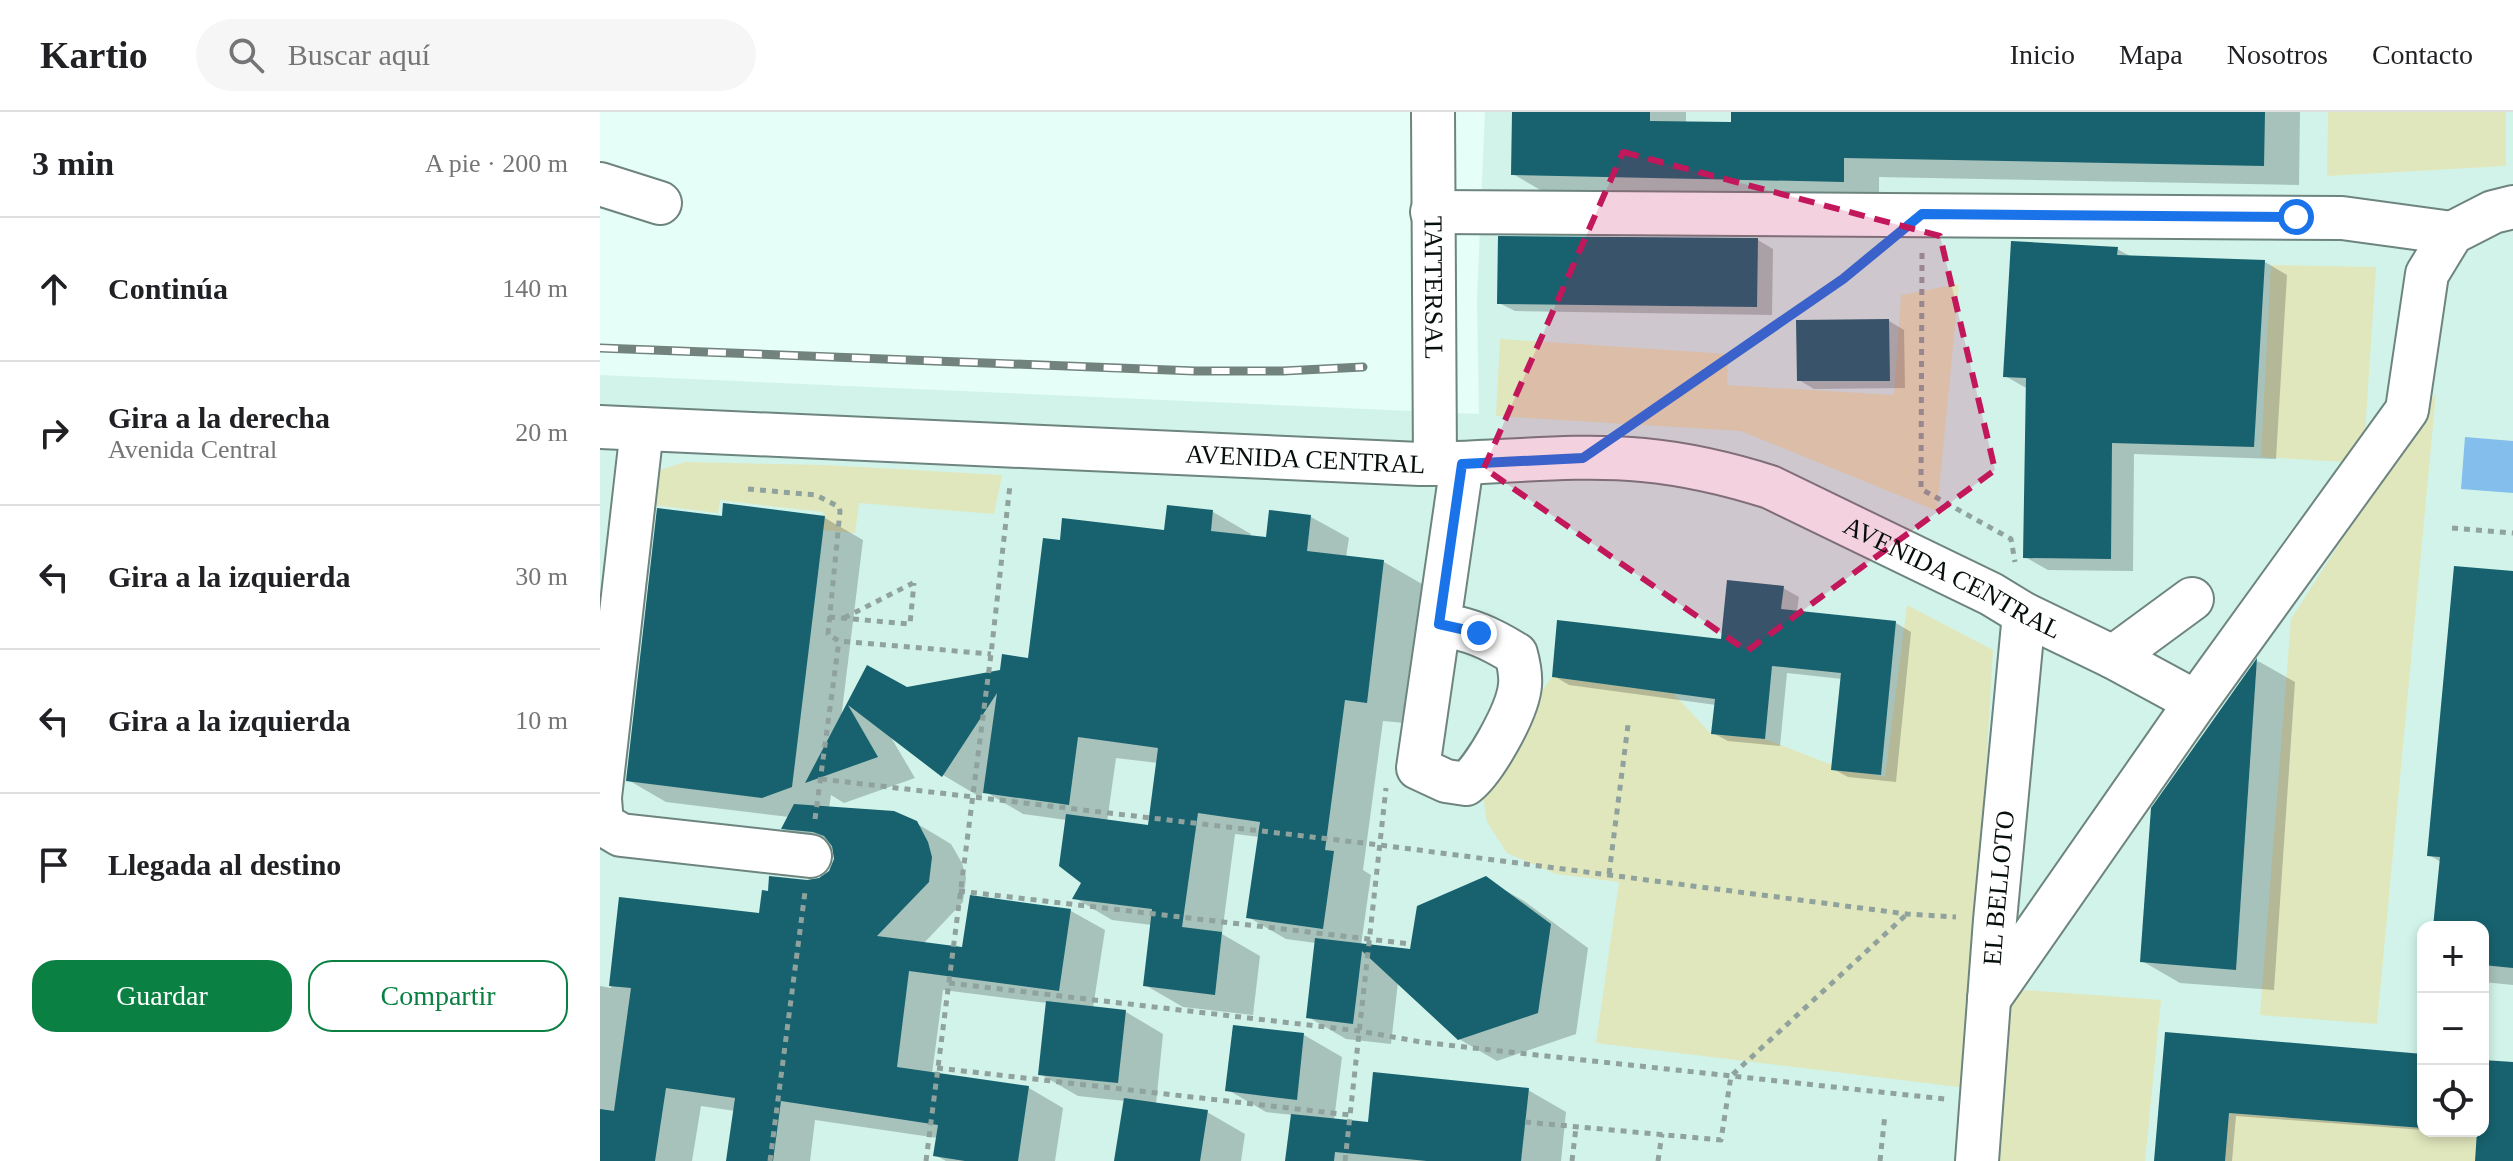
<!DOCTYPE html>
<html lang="es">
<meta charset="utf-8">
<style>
:root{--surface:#fff;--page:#f6f6f6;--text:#202124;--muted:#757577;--line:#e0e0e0;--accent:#0b8043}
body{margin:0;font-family:"Times New Roman",serif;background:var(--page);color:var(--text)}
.controls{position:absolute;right:24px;bottom:24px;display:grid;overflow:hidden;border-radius:16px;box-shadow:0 4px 12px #0003}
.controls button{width:72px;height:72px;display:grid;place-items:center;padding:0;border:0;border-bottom:2px solid var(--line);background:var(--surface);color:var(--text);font:40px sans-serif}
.stop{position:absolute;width:24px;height:24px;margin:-18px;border:6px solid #1a73e8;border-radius:50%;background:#fff}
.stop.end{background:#1a73e8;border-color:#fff;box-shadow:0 2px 8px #0008}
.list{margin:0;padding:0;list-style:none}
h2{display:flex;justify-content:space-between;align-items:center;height:104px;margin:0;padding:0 32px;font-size:34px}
h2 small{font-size:26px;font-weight:400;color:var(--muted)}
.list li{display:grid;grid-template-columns:52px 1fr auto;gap:24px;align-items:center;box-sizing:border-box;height:144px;padding:0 32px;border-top:2px solid var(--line)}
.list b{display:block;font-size:30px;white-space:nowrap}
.list p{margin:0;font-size:26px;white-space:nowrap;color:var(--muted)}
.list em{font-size:26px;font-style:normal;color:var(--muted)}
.actions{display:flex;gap:16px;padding:24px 32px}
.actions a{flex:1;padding:18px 0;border:2px solid var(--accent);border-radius:24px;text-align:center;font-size:28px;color:var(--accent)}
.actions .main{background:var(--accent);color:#fff}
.icon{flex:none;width:44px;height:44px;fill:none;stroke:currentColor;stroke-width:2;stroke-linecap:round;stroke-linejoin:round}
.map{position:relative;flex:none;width:1913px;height:1049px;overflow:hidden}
header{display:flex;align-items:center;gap:48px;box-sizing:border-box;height:112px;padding:0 40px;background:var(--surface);border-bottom:2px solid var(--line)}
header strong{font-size:38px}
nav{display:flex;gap:44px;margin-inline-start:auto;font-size:28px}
.search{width:560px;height:72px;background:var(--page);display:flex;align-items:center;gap:20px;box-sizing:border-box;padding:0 28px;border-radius:44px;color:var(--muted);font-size:30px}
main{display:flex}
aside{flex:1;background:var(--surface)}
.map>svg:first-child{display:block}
</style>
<header>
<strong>Kartio</strong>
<div class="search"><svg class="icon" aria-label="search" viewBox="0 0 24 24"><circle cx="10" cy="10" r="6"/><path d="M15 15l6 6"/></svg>Buscar aquí</div>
<nav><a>Inicio</a><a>Mapa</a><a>Nosotros</a><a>Contacto</a></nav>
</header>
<main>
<aside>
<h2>3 min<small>A pie · 200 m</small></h2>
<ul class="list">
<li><svg class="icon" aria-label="ahead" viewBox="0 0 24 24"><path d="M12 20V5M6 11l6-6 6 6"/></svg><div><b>Continúa</b></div><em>140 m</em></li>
<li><svg class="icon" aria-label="right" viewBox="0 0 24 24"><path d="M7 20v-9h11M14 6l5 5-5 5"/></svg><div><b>Gira a la derecha</b><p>Avenida Central</p></div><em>20 m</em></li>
<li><svg class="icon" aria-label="left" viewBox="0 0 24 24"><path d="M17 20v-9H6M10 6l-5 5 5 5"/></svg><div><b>Gira a la izquierda</b></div><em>30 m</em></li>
<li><svg class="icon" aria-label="left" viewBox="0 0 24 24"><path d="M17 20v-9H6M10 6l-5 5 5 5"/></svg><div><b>Gira a la izquierda</b></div><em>10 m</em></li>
<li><svg class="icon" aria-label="arrive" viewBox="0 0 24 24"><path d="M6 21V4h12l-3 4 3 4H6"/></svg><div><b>Llegada al destino</b></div></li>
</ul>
<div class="actions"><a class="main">Guardar</a><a>Compartir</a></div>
</aside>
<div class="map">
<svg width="1913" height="1049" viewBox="0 0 1913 1049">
<rect width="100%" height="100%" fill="#e5fef7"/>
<path fill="#d1f3ea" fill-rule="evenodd" d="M885,0H1913V1049H0V263L879,302L877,187ZM1823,815H1883V1019H1823Z"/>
<g fill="#e1e7bc">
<polygon points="1728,0 1906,0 1906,54 1727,64"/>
<polygon points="1671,153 1776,155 1763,351 1661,345"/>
<polygon points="1359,172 1337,399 1141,319 896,304 900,227 1128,242 1127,273 1294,283 1301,183"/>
<polygon points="1836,281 1777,912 1660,903 1691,507"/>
<polygon points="85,350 225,353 402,363 394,402 259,391 255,421 222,418 223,400 120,388 118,401 54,393 57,359"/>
<polygon points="1307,493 1393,538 1367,976 996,931 1019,770 956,762 907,741 887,710 883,683 919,610 952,565 1073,581 1111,622 1165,627 1237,655 1285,665"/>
<polygon points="1410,877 1561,888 1545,1049 1392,1049"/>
<polygon points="1629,1001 1823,1016 1823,1019 1877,1020 1875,1049 1625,1049"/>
</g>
<polygon fill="#84beec" points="1865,325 1913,329 1913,381 1861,377"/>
<g fill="#0003" fill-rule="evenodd">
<polygon points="914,0 1086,0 1086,11 1132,12 1133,0 1700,0 1699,73 1279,65 1279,89 949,83 913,62"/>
<polygon points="1158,128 1173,137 1172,203 915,199 899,191"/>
<polygon points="1517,137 1532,145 1665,150 1687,163 1676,347 1534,342 1533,459 1448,458 1425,445 1428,277 1405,264"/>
<polygon points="1289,209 1304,218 1305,276 1214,277 1199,268"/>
<path d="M613,400L651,422L650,425L668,427L711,405L749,426L746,445L784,450L822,472L805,611L783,609L763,758L771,763L761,833L812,840L885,767L924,789L988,836L976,922L897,949L859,927L798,870L791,932L746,927L708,905L716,831L686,827L648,805L660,725L635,722L622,822L660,844L653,903L583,895L545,873L552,813L512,808L475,786L484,771L467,708L423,702L384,679L380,685L343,663L289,622L315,666L244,691L231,683L229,696L316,711L351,732L362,751L366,766L363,790L323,832L364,837L471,799L505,818L493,896L526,900L563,922L556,992L607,1000L645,1022L641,1049H516L525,989L478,984L440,962L447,891L343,878L332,962L429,976L463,996L455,1049H346L335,1043L338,1026L215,1008L210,1049H129L135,999L101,994L92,1049H0V874L11,876L21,787L161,804L221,767L231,759L236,746L235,737L217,735L183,716L189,705L66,690L28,668L123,406H225L263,428L241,607L268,556L306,577L401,560L430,548L461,430L566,420ZM516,646L558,651L550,715L507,710Z"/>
<polygon points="1913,461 1913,873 1883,870 1883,815 1835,815 1841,750 1829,743"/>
<polygon points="1183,476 1199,485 1197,500 1296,511 1311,520 1296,670 1248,665 1233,657 1242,567 1187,561 1180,634 1128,629 1113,621 1116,593 969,573 954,564 1123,529"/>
<polygon points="1658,549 1695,570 1674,878 1580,871 1542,849 1553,697"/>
<polygon points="635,915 704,923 742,945 734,1008 769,1012 928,978 966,1000 961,1049 687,1049 693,1003 666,1000 628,978"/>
<polygon points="1567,922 1823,944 1823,1018 1636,1004 1632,1049 1556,1049"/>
<polygon points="1883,950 1913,952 1913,1049 1877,1049 1879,1023 1834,1019 1883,1019"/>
</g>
<g fill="#17626e">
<polygon points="912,0 1050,0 1050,9 1131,10 1131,0 1665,0 1664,54 1244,46 1244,70 911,63"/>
<polygon points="898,124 1158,126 1157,195 897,192"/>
<polygon points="1411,129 1518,135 1517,143 1665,148 1654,335 1512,331 1511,447 1423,446 1426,266 1403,265"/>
<polygon points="1289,207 1290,269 1197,269 1196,208"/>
<polygon points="123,391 225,404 192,675 162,686 26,669 57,396 122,404"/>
<polygon points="567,393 613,398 611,419 666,425 669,398 711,403 707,439 784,448 767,591 745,588 725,738 734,739 723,817 646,806 660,710 598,701 582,815 622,820 615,883 543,874 552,797 472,787 481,771 459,754 466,702 548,713 558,636 478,625 469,693 383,681 397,581 342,665 248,593 278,645 205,671 267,553 307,575 400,558 402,542 428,546 443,426 460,428 462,406 564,418"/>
<polygon points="1854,454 1913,459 1913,856 1883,853 1883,815 1833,815 1840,745 1827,744"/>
<polygon points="1127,468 1184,474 1181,497 1296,509 1281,663 1231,658 1241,561 1172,554 1165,627 1111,622 1115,587 952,565 957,508 1121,527"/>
<polygon points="1657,546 1636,858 1540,850 1551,696"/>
<polygon points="194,692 294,699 317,709 328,730 332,745 329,770 277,824 362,835 370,783 471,797 459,879 309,859 297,955 429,974 418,1049 365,1049 333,1044 338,1013 181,989 173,1049 126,1049 135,986 66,976 55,1049 0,1049 0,997 14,999 31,876 9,874 19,785 159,801 162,778 168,779 169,764 207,768 219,766 229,759 234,747 232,734 224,724 213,720 181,717"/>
<polygon points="886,764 951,812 938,901 858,928 762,839 753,912 706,906 715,826 810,837 817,794"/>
<polygon points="446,889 526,898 518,971 438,963"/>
<polygon points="633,913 704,921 697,988 625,979"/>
<polygon points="1565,920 1823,942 1823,1016 1629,1001 1625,1049 1554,1049"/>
<polygon points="1883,948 1913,950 1913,1049 1875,1049 1877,1019 1883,1019"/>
<polygon points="773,960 929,976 921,1049 827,1049 735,1040 734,1049 685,1049 691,1002 768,1010"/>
<polygon points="524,986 608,998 600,1049 514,1049"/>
</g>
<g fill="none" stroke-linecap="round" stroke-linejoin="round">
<defs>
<g id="minor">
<path id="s1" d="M833,0L835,352"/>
<polyline points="0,72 60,91"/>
<polyline points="832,100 1742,106 1852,121"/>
<path id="s2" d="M0,315L820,352C894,352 970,341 1043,348C1086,352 1129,362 1170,375L1391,482L1424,502L1513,545L1596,590"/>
<path d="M839,512C872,518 888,525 916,542C919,553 921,562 920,573C918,599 885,657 866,672L846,669L818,656L862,352"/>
<polyline points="1513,545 1592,487"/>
<polyline points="0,685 42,317"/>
<polyline points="0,687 2,712 21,723 210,744"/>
<polyline points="1389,887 1596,590 1807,298 1827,162 1852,121 1893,100 1913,95"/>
<path id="s3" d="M1377,1049L1395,808L1424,502"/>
</g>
</defs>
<use href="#minor" stroke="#6e847f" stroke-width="46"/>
<g stroke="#90a29d" stroke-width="5" stroke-dasharray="6 6" stroke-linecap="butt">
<polyline points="1322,141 1321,377 1411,427 1415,450"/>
<polyline points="1039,308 1243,167 1273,143"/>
<polyline points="148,377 216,383 239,395 240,399 228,522 239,529 391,542"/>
<polyline points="1852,416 1913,421"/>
<polyline points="229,505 310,512 314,471"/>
<polyline points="244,506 313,471"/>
<polyline points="221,667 780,733 1307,802 1356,805"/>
<polyline points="215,707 239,529"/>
<polyline points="1009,762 1028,613"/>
<polyline points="359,779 811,832"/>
<polyline points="349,871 760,919 821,930 900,939 1345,987"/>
<polyline points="337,956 750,1003"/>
<polyline points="925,1010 1121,1028 1131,964 1307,802"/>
<polyline points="170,1049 205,780"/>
<polyline points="326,1049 391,542 410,373"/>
<polyline points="745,1049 786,676"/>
<polyline points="972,1049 976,1015"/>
<polyline points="1058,1049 1062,1022"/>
<polyline points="1280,1049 1285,1002"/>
</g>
<use href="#minor" stroke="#fff" stroke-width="42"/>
<defs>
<polyline id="rail" points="0,236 595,259 683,259 763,255"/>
</defs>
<use href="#rail" stroke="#72827d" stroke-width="9"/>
<use href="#rail" stroke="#fff" stroke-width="6" stroke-dasharray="18" stroke-linecap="butt"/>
</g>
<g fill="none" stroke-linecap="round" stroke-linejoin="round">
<polyline stroke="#1a73e8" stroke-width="10" points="879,521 839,512 862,352 983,346 1243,167 1322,102 1696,105"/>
</g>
<path fill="#c2185b" fill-opacity="0.2" stroke="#c2185b" stroke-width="6" stroke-dasharray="16 10" stroke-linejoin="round" d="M1023,40L1340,124L1395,358L1147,539L884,356Z"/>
<g text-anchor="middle" stroke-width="8" stroke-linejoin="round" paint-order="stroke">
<g font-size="26" fill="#070f0d" stroke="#fff">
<text dy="9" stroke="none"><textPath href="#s1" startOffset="176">TATTERSAL</textPath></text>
<text dy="9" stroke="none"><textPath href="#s2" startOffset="706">AVENIDA CENTRAL</textPath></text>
<text dy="9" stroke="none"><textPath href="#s2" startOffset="1378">AVENIDA CENTRAL</textPath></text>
<text dy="9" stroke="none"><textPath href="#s3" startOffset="274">EL BELLOTO</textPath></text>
</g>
</g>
</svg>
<div class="controls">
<button>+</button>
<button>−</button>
<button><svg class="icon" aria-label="locate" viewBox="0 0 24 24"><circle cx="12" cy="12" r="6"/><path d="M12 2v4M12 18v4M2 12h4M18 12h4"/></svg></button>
</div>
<div class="stop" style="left:1696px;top:105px"></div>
<div class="stop end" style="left:879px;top:521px"></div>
</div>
</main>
